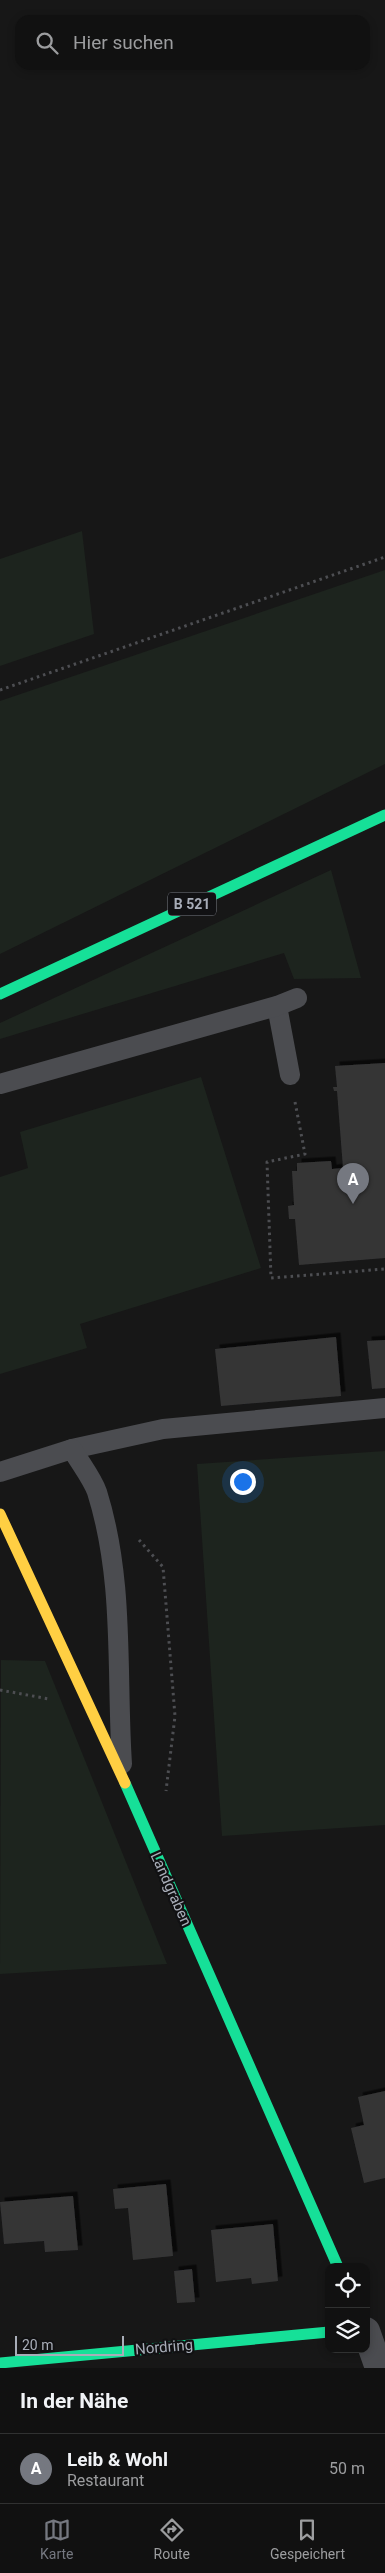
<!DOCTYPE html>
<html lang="de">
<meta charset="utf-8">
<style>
:root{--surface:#111;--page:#1a1a1a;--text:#f1f3f6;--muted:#9c9d9f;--line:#303131;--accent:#757880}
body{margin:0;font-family:Roboto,sans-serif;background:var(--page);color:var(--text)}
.controls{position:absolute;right:15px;bottom:15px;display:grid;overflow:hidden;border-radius:10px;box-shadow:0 2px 8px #0003}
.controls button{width:45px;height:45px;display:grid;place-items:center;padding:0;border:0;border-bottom:1px solid var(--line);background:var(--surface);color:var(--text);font:25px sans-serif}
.scale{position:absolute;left:15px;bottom:12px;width:109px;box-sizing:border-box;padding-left:5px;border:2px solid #a8adb8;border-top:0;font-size:14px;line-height:18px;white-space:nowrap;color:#a8adb8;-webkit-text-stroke:4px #111113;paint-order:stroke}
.you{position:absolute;left:242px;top:1481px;width:18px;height:18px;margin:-12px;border:4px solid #fff;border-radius:50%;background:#1a73e8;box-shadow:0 0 0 8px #1a73e833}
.badge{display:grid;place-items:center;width:32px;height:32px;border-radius:50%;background:var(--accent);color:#fff;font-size:16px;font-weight:700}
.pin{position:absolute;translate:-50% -41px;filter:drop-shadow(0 1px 2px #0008)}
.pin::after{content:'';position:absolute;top:26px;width:18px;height:15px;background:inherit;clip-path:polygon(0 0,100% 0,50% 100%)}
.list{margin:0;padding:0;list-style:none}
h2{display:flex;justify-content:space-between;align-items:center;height:65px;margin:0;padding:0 20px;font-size:21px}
h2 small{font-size:16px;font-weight:400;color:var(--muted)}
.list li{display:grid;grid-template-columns:32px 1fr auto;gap:15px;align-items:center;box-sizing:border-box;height:70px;padding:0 20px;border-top:1px solid var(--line)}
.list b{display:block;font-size:19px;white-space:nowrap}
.list p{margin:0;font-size:16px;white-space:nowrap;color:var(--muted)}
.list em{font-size:16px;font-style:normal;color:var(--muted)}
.icon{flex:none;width:28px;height:28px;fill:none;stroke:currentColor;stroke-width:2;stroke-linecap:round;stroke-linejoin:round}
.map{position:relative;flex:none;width:385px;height:2368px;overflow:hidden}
.search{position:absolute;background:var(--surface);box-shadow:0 2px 8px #0003;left:15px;right:15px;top:15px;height:55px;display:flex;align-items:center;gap:12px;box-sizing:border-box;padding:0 18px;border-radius:15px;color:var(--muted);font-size:19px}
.sheet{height:135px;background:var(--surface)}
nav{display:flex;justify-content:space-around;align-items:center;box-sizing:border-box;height:70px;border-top:1px solid var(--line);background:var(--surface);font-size:14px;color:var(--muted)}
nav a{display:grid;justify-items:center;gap:2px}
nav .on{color:var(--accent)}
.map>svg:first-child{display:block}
</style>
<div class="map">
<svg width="385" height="2368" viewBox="0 0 385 2368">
<defs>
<filter id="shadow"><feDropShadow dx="4.5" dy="-4.5" stdDeviation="0" flood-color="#0009"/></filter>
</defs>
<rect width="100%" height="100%" fill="#171717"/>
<g fill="#1d241e">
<polygon points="82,531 94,634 0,666 0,559"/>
<polygon points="385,570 385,764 0,954 0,701"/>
<polygon points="331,870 361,978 294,979 284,953 0,1039 0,1023"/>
<polygon points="201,1077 261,1268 80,1324 87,1348 0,1374 0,1177 28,1168 20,1132"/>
<polygon points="385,1451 385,1825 222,1836 197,1464"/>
<polygon points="1,1660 45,1661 167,1964 0,1974"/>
</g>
<g fill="#353536" filter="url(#shadow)">
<polygon points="385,1063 385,1258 299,1265 295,1219 289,1219 288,1206 294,1205 292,1171 297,1171 297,1163 331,1161 332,1169 343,1168 337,1091 334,1091 333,1087 337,1087 335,1066"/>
<polygon points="336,1337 341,1396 221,1406 215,1349"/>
<polygon points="385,1340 385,1388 372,1389 367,1341"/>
<polygon points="385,2091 385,2178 364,2183 351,2128 364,2125 358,2097"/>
<polygon points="166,2184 173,2256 133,2260 128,2208 115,2209 113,2189"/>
<polygon points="73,2196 78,2250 45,2252 44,2241 4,2244 0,2202"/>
<polygon points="273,2224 278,2281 252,2284 251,2278 216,2282 211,2230"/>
<polygon points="192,2269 195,2302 177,2303 174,2271"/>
</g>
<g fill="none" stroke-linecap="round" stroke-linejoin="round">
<g stroke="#4d4e52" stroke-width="3" stroke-dasharray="2.5 4" stroke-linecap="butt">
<polyline points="0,690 385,557"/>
<polyline points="295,1102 305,1154 267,1162 271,1278 385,1269"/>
<polyline points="139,1540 163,1567 175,1716 166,1791"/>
<polyline points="0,1690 49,1699"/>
</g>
<g stroke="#4b4c50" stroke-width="20">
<polyline points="277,1006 290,1075"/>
<polyline points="0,1084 277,1006 297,998"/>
<polyline points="72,1449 163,1429 385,1408"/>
<path d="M0,1472L72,1449C80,1463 92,1478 97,1492C125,1581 116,1673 122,1764"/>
</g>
<polyline stroke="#4b4c50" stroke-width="28" points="366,2331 379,2368"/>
<g stroke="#16e098" stroke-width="11">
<polyline points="0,994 385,815"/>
<polyline points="125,1783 338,2267"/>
<polyline points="0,2363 329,2332"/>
</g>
<polyline stroke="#ffcf43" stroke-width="11" points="0,1514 125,1783"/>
</g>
<g text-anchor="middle" stroke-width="4.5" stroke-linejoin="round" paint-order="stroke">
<rect fill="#111113" stroke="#7b7e86" stroke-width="1" x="168" y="892.5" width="48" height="23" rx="4"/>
<g font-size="14" font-weight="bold" fill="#a8adb8">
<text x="192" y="909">B 521</text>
</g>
<g font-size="15" fill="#a8adb8" stroke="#111113">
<text transform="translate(171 1889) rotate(66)" y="5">Landgraben</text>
<text transform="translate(164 2347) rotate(-5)" y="5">Nordring</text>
</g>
</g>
</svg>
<div class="controls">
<button><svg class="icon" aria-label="locate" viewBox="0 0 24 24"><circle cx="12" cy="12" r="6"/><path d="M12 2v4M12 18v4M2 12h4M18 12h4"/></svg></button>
<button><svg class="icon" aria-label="layers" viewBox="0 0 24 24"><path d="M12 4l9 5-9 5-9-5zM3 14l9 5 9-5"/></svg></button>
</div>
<div class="scale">20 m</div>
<div class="you"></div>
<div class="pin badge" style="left:353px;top:1204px">A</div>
<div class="search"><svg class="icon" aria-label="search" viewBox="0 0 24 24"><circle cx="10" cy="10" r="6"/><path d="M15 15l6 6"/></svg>Hier suchen</div>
</div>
<section class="sheet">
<h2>In der Nähe<small></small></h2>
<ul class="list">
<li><span class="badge">A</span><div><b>Leib &amp; Wohl</b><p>Restaurant</p></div><em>50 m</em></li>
</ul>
</section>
<nav>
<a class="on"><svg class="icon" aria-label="map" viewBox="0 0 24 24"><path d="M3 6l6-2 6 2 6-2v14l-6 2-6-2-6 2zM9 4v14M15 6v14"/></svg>Karte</a>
<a><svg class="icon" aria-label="directions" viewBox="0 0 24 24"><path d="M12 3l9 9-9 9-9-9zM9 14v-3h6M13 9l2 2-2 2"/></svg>Route</a>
<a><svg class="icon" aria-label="saved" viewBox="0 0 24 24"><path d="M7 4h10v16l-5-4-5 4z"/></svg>Gespeichert</a>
</nav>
